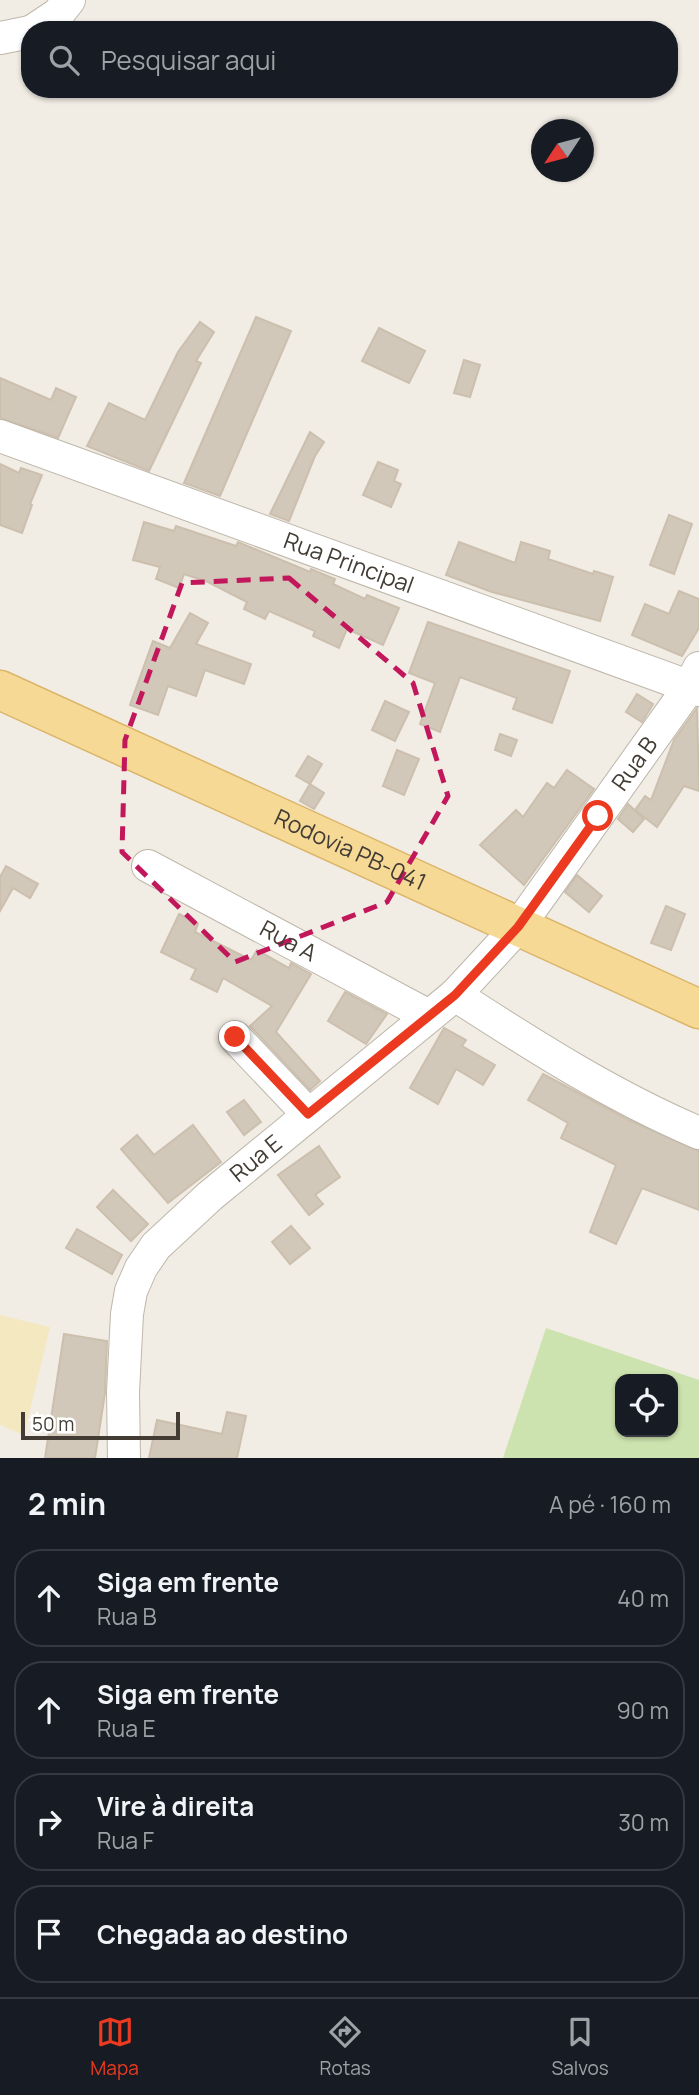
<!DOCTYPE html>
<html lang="pt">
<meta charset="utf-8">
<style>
:root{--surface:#171b24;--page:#242831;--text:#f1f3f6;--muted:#9ea1a6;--line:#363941;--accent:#eb3a20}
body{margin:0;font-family:Manrope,sans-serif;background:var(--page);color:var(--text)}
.controls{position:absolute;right:21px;bottom:21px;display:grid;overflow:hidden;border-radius:14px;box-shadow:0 2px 5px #0004}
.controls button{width:63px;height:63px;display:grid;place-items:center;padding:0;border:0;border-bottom:2px solid var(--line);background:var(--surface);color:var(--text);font:35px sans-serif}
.compass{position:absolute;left:531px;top:119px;width:63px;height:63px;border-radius:50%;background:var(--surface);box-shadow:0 2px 5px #0004;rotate:234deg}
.scale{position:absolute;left:21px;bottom:18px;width:159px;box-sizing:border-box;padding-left:7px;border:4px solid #423c34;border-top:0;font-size:19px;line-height:24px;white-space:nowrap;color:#423c34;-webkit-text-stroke:5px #fff;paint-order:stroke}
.stop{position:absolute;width:21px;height:21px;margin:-16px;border:5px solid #eb3a20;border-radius:50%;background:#fff}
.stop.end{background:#eb3a20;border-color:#fff;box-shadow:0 2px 7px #0008}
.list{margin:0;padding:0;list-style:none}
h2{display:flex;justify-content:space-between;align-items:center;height:91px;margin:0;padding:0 28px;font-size:30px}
h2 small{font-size:23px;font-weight:400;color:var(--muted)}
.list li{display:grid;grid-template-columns:46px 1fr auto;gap:21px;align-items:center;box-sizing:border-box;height:98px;margin:0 14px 14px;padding:0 14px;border:2px solid var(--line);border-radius:28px}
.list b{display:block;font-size:26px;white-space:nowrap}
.list p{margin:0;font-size:23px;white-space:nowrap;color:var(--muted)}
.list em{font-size:23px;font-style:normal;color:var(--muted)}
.icon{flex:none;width:38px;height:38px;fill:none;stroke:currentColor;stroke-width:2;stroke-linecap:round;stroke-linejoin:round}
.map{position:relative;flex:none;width:699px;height:1458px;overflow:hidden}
.search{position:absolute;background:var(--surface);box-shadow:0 2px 5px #0004;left:21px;right:21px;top:21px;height:77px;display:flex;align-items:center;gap:18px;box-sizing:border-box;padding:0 24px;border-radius:28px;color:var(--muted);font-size:26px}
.sheet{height:539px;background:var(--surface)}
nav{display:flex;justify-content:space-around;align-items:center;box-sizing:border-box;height:98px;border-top:2px solid var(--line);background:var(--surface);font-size:19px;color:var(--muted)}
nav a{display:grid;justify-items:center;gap:4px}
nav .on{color:var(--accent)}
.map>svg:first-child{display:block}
</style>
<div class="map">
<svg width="699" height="1458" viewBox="0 0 699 1458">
<rect width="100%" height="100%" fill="#f1ece4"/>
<path fill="#cde3af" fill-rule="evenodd" d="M546,1328L699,1380V1458H503ZM620,1379H673V1432H620Z"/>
<polygon fill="#f4e8c1" points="0,1315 50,1327 24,1435 0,1425"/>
<g fill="#d1c8ba" stroke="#ccbfae" stroke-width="2">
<polygon points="256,317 291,331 220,496 184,483"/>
<polygon points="200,322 214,332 196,361 201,363 149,471 87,446 109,403 145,420 178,352"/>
<polygon points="379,328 425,351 409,383 362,361"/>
<polygon points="464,360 480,365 470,397 454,393"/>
<polygon points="0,378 51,400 56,388 76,397 58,438 0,418"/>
<polygon points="310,432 324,442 315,456 289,521 270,514"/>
<polygon points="378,462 398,470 394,481 401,484 391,507 363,495"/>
<polygon points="0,464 19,473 21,468 42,475 30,504 32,505 22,533 0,525"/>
<polygon points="669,515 692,524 674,574 650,565"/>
<polygon points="144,522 174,531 176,526 236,546 238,542 310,572 311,569 335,579 333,584 365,599 367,595 399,608 383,645 347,629 339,648 313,636 315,631 269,611 265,619 244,609 247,602 208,582 184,574 179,588 156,579 160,567 133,560"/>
<polygon points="459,542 515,563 521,542 550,551 548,559 593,574 594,571 613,577 600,621 492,592 446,575"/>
<polygon points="679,591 699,599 699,628 682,656 632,635 645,604 669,614"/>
<polygon points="190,613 208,623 196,644 251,664 244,684 205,670 196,696 168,686 158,715 130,705 153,641 170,648"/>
<polygon points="428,622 570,671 552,723 513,709 517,698 460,677 440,732 420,724 435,683 409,673"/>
<polygon points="637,694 653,704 642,722 626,712"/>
<polygon points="385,701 409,712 395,741 372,730"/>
<polygon points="697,708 699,791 684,786 657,827 635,810 645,796 651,800 674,740"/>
<polygon points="500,734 517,740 511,756 495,750"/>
<polygon points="397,750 419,759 404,795 383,786"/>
<polygon points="308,756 322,764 310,784 296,776"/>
<polygon points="567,770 594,789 524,885 480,845 516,810 523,817 547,783 554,788"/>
<polygon points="310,784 324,793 314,809 300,801"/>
<polygon points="628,804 644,819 633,832 618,819"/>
<polygon points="6,866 38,884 30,898 13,888 0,911 0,877"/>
<polygon points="577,875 602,896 589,912 565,892"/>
<polygon points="666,906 685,914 671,950 651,943"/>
<polygon points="179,914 198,924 195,932 251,960 257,950 289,968 291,963 311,974 276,1032 320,1081 310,1090 250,1026 272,1006 223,978 217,992 191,979 196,969 161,952"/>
<polygon points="345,992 387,1014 366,1044 328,1021"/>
<polygon points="444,1028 466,1040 462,1046 495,1065 483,1085 456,1069 438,1104 410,1088"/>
<polygon points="543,1074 627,1119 699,1151 699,1210 642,1188 616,1244 590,1232 616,1165 561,1138 568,1123 528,1100"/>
<polygon points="244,1100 261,1122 244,1135 227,1112"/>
<polygon points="193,1125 221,1162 168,1203 121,1149 137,1135 154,1155"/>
<polygon points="319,1146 340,1177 315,1195 323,1204 309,1215 278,1175"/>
<polygon points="113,1190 148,1224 131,1241 97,1207"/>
<polygon points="291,1226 310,1248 290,1264 272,1242"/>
<polygon points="77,1229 122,1255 112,1274 66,1248"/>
<polygon points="64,1334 107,1341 105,1393 95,1458 45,1458"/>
<polygon points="227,1412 246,1416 237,1458 149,1458 157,1420 222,1434"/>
</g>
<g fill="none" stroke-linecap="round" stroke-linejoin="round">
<defs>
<g id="minor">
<polyline points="34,30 58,14 69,0"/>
<polyline points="0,38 30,32"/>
<path id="s1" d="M0,436L699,690"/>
<path id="s2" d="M148,866L429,1016"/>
<path d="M455,995C534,1046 612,1096 699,1133"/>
<polyline points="235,1037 308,1114"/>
<path id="s3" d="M124,1458L123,1392L127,1314L131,1291L141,1268L156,1246L210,1196L455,995L518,927L690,686L699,668"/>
</g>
<g id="major">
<path id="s4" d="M0,690L699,1009"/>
</g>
</defs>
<use href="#minor" stroke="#beb7aa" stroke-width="34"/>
<use href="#major" stroke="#dbb568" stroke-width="41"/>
<use href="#minor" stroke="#fff" stroke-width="32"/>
<use href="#major" stroke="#f7d996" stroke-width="38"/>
</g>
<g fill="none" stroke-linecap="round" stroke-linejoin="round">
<polyline stroke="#eb3a20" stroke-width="9" points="235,1037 308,1114 455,995 518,927 598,816"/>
</g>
<path fill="none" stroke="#c2185b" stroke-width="5" stroke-dasharray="14 9" stroke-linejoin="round" d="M289,578L413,683L448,796L387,902L235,962L122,852L125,740L182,583Z"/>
<g text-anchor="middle" stroke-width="7" stroke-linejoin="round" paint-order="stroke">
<g font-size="23" fill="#423c34" stroke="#fff">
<text dy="8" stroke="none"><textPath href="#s1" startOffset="371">Rua Principal</textPath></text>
<text dy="8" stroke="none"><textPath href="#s3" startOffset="903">Rua B</textPath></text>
<text dy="8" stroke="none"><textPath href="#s4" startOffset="385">Rodovia PB-041</textPath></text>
<text dy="8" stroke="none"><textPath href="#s2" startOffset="159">Rua A</textPath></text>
<text dy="8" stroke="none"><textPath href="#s3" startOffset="352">Rua E</textPath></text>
</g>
</g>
</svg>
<div class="controls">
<button><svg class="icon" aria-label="locate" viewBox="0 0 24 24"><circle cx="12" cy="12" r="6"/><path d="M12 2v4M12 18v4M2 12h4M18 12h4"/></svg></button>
</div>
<svg class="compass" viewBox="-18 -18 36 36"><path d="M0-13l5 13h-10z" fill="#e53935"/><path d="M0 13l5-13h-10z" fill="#9ea1a6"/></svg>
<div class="scale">50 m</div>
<div class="stop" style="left:598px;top:816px"></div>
<div class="stop end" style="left:235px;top:1037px"></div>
<div class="search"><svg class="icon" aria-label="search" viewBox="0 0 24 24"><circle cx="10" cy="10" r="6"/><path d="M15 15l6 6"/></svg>Pesquisar aqui</div>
</div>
<section class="sheet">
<h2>2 min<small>A pé · 160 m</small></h2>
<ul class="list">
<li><svg class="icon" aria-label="ahead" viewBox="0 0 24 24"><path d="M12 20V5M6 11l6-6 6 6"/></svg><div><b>Siga em frente</b><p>Rua B</p></div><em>40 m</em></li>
<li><svg class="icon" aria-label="ahead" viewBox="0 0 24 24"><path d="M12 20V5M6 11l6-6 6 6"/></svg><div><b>Siga em frente</b><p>Rua E</p></div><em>90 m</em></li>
<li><svg class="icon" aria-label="right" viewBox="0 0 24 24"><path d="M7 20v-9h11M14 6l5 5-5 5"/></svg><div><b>Vire à direita</b><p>Rua F</p></div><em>30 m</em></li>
<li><svg class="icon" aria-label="arrive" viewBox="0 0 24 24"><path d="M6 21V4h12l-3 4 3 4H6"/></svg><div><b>Chegada ao destino</b></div></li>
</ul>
</section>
<nav>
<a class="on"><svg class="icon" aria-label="map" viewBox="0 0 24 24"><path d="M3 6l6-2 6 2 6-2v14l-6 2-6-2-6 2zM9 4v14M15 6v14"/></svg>Mapa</a>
<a><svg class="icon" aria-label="directions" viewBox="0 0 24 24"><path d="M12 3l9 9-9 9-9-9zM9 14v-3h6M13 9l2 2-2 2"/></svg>Rotas</a>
<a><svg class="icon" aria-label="saved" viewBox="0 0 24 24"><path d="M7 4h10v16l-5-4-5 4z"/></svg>Salvos</a>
</nav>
